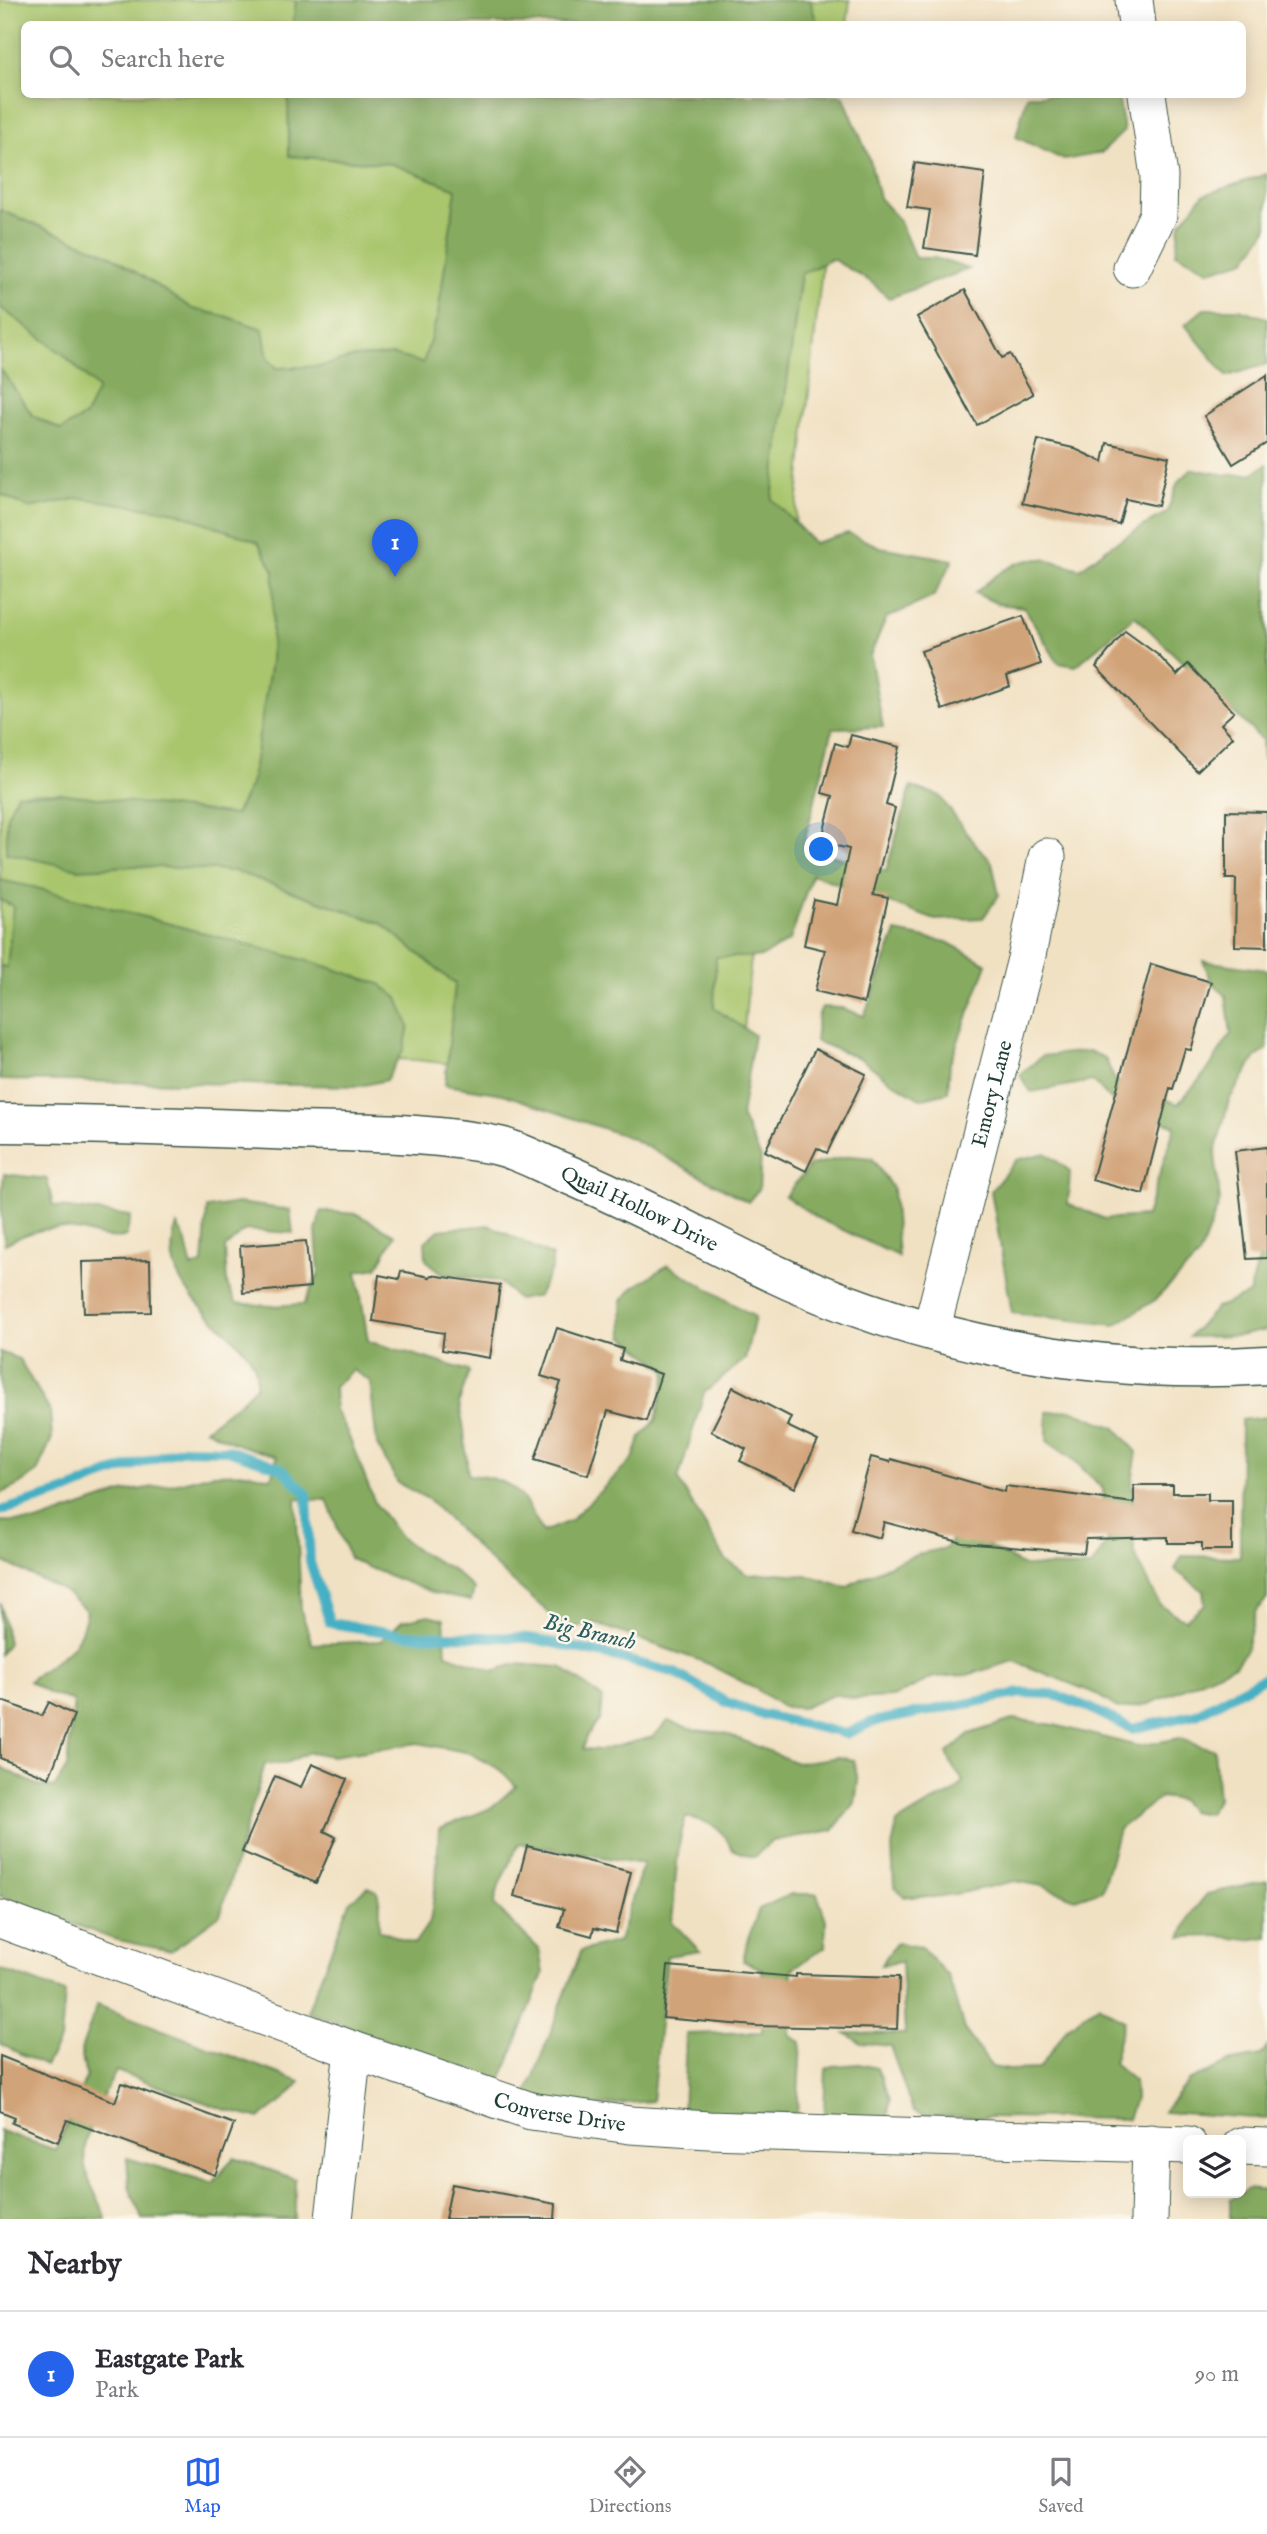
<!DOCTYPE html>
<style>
:root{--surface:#fff;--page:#f7f7f7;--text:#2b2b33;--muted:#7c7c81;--line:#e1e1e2;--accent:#2563eb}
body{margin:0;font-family:"IM FELL English",serif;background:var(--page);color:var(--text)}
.controls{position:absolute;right:21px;bottom:21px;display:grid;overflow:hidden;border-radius:10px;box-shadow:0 4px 18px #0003}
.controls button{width:63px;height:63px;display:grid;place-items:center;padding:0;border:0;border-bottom:2px solid var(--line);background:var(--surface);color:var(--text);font:35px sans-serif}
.you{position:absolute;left:822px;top:850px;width:24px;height:24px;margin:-18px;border:5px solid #fff;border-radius:50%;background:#1a73e8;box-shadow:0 0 0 10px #1a73e833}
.badge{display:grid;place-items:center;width:46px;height:46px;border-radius:50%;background:var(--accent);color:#fff;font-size:23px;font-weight:700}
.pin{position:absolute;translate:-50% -58px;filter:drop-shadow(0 2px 4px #0008)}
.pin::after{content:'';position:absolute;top:37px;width:24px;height:21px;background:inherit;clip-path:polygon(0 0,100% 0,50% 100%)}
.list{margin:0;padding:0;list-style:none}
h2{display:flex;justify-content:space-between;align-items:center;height:91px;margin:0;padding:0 28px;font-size:30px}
h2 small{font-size:23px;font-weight:400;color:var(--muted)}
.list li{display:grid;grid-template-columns:46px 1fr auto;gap:21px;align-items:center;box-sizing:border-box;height:126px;padding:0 28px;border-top:2px solid var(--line)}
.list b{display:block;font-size:26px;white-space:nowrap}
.list p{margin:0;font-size:23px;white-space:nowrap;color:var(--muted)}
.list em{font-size:23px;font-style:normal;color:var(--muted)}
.icon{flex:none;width:38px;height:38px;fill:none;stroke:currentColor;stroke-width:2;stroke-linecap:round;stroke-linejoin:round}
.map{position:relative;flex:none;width:1267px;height:2219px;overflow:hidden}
.search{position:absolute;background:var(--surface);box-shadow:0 4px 18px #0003;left:21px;right:21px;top:21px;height:77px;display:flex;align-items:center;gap:18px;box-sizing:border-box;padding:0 24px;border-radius:10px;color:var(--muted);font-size:26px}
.sheet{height:217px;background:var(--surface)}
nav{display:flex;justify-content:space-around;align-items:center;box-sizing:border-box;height:98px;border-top:2px solid var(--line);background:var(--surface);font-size:19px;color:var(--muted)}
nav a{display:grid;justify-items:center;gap:4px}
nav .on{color:var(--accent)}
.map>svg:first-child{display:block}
</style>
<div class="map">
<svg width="1267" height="2219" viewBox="0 0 1267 2219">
<rect width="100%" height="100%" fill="#fbf7ec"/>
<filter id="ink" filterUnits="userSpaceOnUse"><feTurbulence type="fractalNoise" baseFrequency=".0143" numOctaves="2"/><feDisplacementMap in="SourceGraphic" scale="14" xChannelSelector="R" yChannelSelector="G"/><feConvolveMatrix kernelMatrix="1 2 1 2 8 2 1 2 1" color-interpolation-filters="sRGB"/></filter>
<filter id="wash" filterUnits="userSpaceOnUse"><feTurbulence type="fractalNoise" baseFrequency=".00686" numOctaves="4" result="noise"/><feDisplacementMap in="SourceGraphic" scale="28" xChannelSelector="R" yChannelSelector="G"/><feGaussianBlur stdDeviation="1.57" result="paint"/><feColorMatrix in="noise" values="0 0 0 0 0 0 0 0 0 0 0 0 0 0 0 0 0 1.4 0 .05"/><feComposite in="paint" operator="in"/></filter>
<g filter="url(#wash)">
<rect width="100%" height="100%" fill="#f1e1c3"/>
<polygon fill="#a9c66d" stroke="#648250" stroke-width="2" points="0,0 850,0 847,24 24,24 24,94 840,95 772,745 730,1171 460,1065 416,1060 340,1056 0,1054"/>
<g fill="#86ab60" stroke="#52744a" stroke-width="2">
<polygon points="296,0 810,0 817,24 293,24"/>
<polygon points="288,95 843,95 870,160 879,198 899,220 915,258 935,258 969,269 889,298 871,282 832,259 801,274 772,499 814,543 848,533 880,547 953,560 933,597 886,618 870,656 883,727 833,728 803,847 886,871 911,787 939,795 975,844 992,862 999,895 983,918 935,920 812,874 790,940 761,957 716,957 714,1008 754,1035 741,1116 761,1158 759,1189 748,1202 631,1138 503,1094 445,1085 455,984 381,923 234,871 135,866 79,869 6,853 7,816 17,794 58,793 235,815 251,784 271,661 274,571 258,542 176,512 81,498 29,508 0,494 0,368 33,416 61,430 85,416 98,389 64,355 0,307 0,210 108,254 193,309 225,316 263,329 268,359 277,368 323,366 355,357 393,355 423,363 438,314 456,189 392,164 289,156"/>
<polygon points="1027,95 1118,95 1124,131 1101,153 1064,160 1016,137"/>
<polygon points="1267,174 1267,229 1246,260 1210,271 1176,253 1180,224 1203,195"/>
<polygon points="1204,309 1239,309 1267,318 1267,364 1227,376 1185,325"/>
<path d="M1267,464V763L1263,758L1262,740L1135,616L1076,666L1058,663L1024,607L998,604L975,593C994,576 1015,558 1042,559C1054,560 1068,566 1080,569L1110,546L1167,512L1178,482L1192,469L1227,475L1252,474Z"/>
<polygon points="0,880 33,887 319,964 380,984 398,998 409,1026 404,1049 386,1080 360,1086 0,1080 0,966 7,967 13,906 0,900"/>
<polygon points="896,932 947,942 987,964 950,1063 948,1092 920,1099 889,1080 861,1059 815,1041 818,1016 822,1007 842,1008 864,1016"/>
<polygon points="1203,961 1267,970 1267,1050 1256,1057 1229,1100 1215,1153 1220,1201 1199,1256 1155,1300 1115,1325 1012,1313 991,1191 1016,1160 1046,1153 1070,1171 1068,1204 1105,1219 1146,1216 1175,1126 1111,1100 1093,1081 1031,1092 1020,1075 1042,1056 1089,1051 1105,1058 1115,1081 1178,1104 1207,1071 1231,1034 1226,996 1212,982"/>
<polygon points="851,1156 872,1158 893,1189 898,1256 817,1218 785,1196 811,1165"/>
<path d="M4,1174L47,1179L53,1206L131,1216L126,1237C107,1239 99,1236 81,1231C53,1224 30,1231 5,1244C0,1220 0,1198 4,1174Z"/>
<path d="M238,1203L290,1210L293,1233L245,1230L225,1248L227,1284L236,1303L271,1306L304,1304L319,1273L316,1231L321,1211L357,1214L395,1235L377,1268L357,1271L368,1341L469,1371L459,1403L464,1430L468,1475C516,1478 521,1493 543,1532L570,1521L633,1459L641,1437L656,1420L667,1371L623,1336L622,1300L634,1287L668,1265L755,1317L745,1359L704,1393L678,1480L726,1560L749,1575L778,1573L814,1577L846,1587C879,1569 909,1554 946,1548L959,1529L1023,1566L1091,1567L1107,1542L1103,1489L1074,1460L1047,1441V1412L1071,1410L1116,1428L1137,1452L1132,1481L1134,1553L1160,1605L1185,1620L1205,1604L1203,1591L1175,1570L1182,1556L1240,1557L1241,1420L1267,1417V1599L1256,1610L1246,1650L1235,1665L1149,1704L1119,1709L1094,1693L1014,1661L967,1675L934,1677L893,1697L854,1699L836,1694L802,1708L783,1707L753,1687L704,1662L597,1624L566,1628L494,1565L428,1499L398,1483L377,1445L370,1381L352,1370L334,1387L335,1410L347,1432L375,1503L399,1536L423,1554L452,1569L474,1589L471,1601L434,1593L362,1565L349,1558L327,1500L296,1499L301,1610L312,1644L381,1641L402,1621L429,1615L444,1619L446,1654L494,1671L515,1664L561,1667L602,1698L600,1719L587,1736L583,1749L601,1750L653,1737L668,1721L695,1730L725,1733L797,1763L839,1757L854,1760L858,1782L855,1803L833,1830L772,1841L754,1857L733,1850C721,1827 712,1822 686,1817C675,1850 676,1887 672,1922L700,1951L667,1956L652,2101L560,2109L525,2100L581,1951L619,1941L643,1864L519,1843L499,1885L494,1905L539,1949L543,1974L501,2081L307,2012L350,1902L368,1887L377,1891L380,1905L379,1930L414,1944L430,1921L436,1883L439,1829L491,1808L516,1786L501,1770L470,1753L418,1743L332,1756L309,1752L284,1764H265L220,1915L171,1951L113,1939L0,1896V1767L37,1785L54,1788L67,1767L74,1701L50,1694L29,1681C60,1654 78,1656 87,1611L64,1591L0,1560V1521L37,1522L123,1492L174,1484L212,1474L249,1473L271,1478L277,1457L234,1443L205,1429L241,1401L256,1386C256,1381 257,1374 255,1369C252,1356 239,1344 229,1334C198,1304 158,1273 177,1225L185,1239L192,1268L203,1263L207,1208Z"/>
<polygon points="1267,1219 1267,1330 1238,1336 1189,1337 1216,1308 1249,1294 1259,1260 1249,1230"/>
<polygon points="489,1225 552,1256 552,1268 538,1296 518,1300 499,1281 443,1274 426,1260 425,1242 439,1230"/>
<polygon points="0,1352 19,1359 50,1411 52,1438 37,1472 19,1485 0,1494"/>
<polygon points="0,1603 8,1643 0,1654"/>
<polygon points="1015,1719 1054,1725 1138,1746 1180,1738 1199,1746 1214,1749 1218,1799 1208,1814 1190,1811 1180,1800 1161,1797 1119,1829 1102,1890 1075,1899 1043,1886 1015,1881 961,1893 935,1897 904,1897 894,1886 892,1847 897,1823 930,1803 952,1794 964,1782 953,1767 947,1753 969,1734"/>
<polygon points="1267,1881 1267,1937 1248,1940 1218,1936 1181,1937 1193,1911 1207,1894"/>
<polygon points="791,1894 817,1894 826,1920 825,1947 792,1969 790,2036 801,2042 797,2115 683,2113 686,2034 762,2032 762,1969 743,1961 747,1942 759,1909"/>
<polygon points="896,1943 921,1947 948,1976 964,2029 992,2067 1009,2070 1039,2069 1068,2027 1098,2005 1124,2021 1113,2063 1134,2081 1135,2099 1128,2119 924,2116 913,2111 890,2046 861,2043 845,2033 905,2034 901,1962 881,1965"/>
<polygon points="0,1969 65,1993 61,2038 45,2066 0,2044"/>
<path d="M97,2005L300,2082L283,2101L259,2119L226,2110L116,2071C102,2100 76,2141 87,2174C91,2190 103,2203 106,2219H0V2131L56,2150L86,2078L81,2050Z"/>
<polygon points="1267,2047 1267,2119 1163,2112 1188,2081 1232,2061 1261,2056"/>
<polygon points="859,2064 877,2068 890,2100 887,2124 823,2127 826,2069 833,2066"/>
<polygon points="234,2157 295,2179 295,2219 142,2219 129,2186 127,2158 213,2183"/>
<polygon points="1248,2189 1267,2191 1267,2219 1230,2219 1230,2200"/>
</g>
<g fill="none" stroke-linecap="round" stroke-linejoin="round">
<polyline stroke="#45afc3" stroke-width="10" points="0,1511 67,1491 107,1474 183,1449 228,1450 281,1468 307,1494 310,1562 330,1623 405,1635 530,1638 609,1655 675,1673 726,1702 760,1714 846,1734 872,1722 1021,1693 1052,1694 1090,1708 1132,1729 1196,1714 1267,1676"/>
</g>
<g id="blocks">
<g fill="#d1a378">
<polygon points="915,163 985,173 975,255 924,248 930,210 907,207"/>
<polygon points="965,290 1002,358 1010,354 1033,394 977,425 917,317"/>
<polygon points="1267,375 1267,443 1233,464 1204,416"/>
<polygon points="1038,440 1073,448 1103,462 1107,443 1169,457 1158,506 1126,499 1119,524 1022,503"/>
<polygon points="1023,616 1041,664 1007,676 1010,686 942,710 921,651"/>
<polygon points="1125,631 1158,655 1177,675 1188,664 1234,712 1221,724 1233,737 1197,771 1096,667"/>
<polygon points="851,735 900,747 886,805 895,808 873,895 888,898 864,1003 815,991 825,950 804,945 814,900 837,905 849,849 821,842 833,796 822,793 835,743 848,747"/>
<polygon points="1226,811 1267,812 1267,947 1235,946 1236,879 1226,879"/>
<polygon points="1151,964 1211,982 1191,1050 1185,1049 1173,1089 1170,1088 1143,1194 1092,1180"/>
<polygon points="815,1049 866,1074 827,1153 817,1148 806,1171 765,1151"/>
<polygon points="1267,1147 1267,1258 1247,1259 1235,1151"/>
<polygon points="306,1241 310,1287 243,1293 240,1246"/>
<polygon points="150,1260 151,1312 84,1313 82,1262"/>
<polygon points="401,1271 430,1277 431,1275 500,1285 490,1358 442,1350 444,1333 373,1321 379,1275 399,1279"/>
<polygon points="557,1328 623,1349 620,1360 661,1374 646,1421 608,1411 588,1475 535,1459 561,1382 541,1376"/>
<polygon points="733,1387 791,1417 787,1426 818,1441 795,1488 740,1461 746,1449 711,1431"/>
<polygon points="871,1457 890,1462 891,1459 1005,1492 1006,1486 1134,1503 1134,1485 1173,1485 1173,1493 1208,1493 1208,1500 1232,1500 1232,1550 1202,1550 1202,1543 1168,1543 1168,1537 1086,1539 1084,1553 963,1543 884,1522 880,1538 851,1530"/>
<polygon points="0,1700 42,1716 49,1702 74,1715 49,1778 0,1758"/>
<polygon points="312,1764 347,1779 324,1831 336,1837 316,1883 242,1852 275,1776 301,1787"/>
<polygon points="527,1846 631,1872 616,1933 594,1928 592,1936 559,1927 564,1909 514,1896"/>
<polygon points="668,1966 796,1977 796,1974 899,1977 897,2029 755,2026 663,2018"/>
<polygon points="0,2056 115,2102 122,2083 234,2124 215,2175 67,2120 58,2142 12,2123 15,2117 0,2111"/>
<polygon points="452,2184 556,2204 555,2219 445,2219"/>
</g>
</g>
</g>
<g filter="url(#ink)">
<use href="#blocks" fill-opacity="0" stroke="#3e5649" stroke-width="2"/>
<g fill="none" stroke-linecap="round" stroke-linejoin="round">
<defs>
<g id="minor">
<polyline points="1134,0 1137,24"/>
<polyline points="1132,268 1158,215 1159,176 1147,94"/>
<path id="s1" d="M931,1331L1027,955L1047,857"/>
<path id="s2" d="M0,1919L353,2050L531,2111L630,2125L709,2130L1188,2145"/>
<polyline points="1241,2146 1267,2147"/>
<polyline points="334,2219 353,2050"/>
<polyline points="1149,2219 1151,2143"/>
</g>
<g id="tertiary">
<path id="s3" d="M0,1123C99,1124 197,1127 296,1131C364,1133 433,1132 499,1146C520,1151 541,1163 560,1171C627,1199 691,1233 756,1265C913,1342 1093,1377 1267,1365"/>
</g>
</defs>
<use href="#minor" stroke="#3e5649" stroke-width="39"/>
<use href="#tertiary" stroke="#3e5649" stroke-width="41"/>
<use href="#minor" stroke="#fff" stroke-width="37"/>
<use href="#tertiary" stroke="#fff" stroke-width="38"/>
</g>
</g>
<g text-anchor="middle" stroke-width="5" stroke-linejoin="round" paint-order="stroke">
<g font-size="21" fill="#1f3d34" stroke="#fbf7ec">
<text dy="7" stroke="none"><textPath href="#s1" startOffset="245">Emory Lane</textPath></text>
<text dy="7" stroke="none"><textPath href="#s3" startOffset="654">Quail Hollow Drive</textPath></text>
<text dy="7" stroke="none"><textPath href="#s2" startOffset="593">Converse Drive</textPath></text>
</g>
<g font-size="23" font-style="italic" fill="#2a5f5f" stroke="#fbf7ec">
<text transform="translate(590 1631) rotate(13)" y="8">Big Branch</text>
</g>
</g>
</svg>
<div class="controls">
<button><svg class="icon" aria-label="layers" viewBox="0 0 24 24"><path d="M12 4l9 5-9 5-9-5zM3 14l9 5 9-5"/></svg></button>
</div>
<div class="you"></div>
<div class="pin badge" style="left:395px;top:577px">1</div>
<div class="search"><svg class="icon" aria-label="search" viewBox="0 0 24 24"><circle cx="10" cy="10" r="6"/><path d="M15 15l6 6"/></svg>Search here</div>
</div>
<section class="sheet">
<h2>Nearby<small></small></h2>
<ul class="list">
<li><span class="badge">1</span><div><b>Eastgate Park</b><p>Park</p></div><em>90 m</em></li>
</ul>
</section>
<nav>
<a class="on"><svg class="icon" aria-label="map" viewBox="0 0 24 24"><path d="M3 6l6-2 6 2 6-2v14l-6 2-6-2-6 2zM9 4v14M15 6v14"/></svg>Map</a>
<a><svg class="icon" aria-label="directions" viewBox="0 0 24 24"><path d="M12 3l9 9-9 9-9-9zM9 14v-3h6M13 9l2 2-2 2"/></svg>Directions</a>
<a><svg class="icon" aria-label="saved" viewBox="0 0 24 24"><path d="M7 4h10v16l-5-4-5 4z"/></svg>Saved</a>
</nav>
